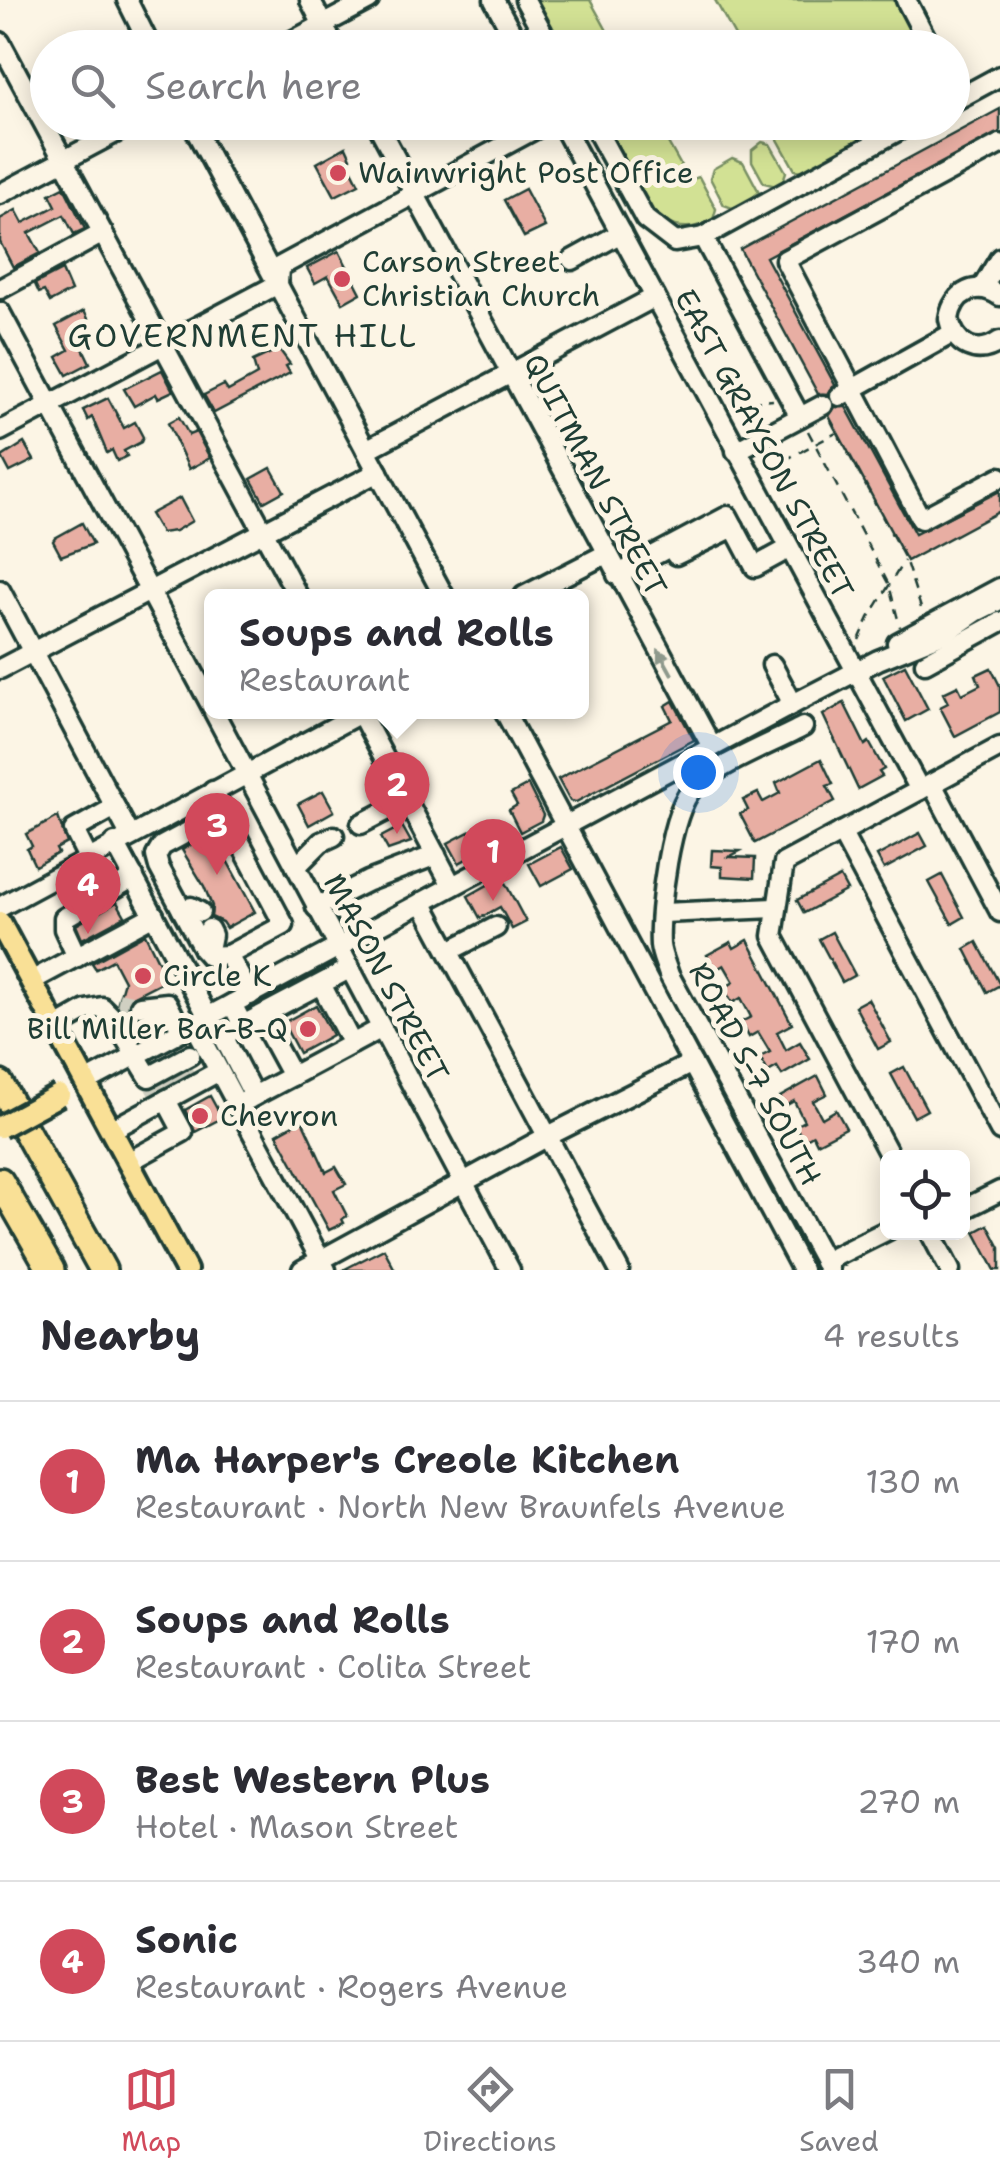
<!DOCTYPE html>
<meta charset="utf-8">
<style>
:root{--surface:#fff;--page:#f2f2f3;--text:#2b2b33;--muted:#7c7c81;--line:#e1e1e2;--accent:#d1495b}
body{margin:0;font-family:"Shantell Sans",sans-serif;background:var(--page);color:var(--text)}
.controls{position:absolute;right:30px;bottom:30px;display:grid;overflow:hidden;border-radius:15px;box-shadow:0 5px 25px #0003}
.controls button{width:90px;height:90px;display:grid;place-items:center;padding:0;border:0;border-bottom:2px solid var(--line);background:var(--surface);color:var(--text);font:50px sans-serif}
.you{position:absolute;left:698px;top:772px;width:35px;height:35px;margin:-25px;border:8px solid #fff;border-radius:50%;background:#1a73e8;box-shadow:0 0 0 15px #1a73e833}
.badge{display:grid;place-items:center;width:65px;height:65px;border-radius:50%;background:var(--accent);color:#fff;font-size:32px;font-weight:700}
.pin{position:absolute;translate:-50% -82px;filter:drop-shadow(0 2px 5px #0008)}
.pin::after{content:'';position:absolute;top:52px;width:35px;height:30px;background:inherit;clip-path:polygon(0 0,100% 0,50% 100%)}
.popup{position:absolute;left:204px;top:589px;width:385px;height:130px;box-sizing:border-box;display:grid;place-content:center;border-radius:15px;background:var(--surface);filter:drop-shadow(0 2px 8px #0005);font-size:32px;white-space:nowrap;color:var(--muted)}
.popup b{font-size:38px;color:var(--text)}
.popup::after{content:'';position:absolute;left:50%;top:100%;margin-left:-20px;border:20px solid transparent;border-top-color:var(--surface)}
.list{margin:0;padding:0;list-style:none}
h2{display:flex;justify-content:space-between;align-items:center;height:130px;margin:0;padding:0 40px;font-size:42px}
h2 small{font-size:32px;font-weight:400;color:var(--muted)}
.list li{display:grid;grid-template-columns:65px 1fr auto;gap:30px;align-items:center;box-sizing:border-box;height:160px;padding:0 40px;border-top:2px solid var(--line)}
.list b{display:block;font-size:38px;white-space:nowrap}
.list p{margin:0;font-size:32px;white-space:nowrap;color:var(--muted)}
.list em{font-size:32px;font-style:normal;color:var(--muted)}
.icon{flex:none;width:55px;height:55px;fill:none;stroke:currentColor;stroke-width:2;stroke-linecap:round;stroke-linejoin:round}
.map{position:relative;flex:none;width:1000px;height:1270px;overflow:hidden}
.search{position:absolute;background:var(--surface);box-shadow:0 5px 25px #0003;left:30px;right:30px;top:30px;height:110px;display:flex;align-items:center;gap:25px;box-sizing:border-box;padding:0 35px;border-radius:55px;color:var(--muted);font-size:38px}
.sheet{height:770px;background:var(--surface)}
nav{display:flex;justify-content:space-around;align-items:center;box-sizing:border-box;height:140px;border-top:2px solid var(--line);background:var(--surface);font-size:28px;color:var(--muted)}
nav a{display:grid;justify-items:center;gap:5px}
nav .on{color:var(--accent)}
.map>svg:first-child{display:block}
</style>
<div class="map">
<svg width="1000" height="1270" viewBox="0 0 1000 1270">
<rect width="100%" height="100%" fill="#fcf5e5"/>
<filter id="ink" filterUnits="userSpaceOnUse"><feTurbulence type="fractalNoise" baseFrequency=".01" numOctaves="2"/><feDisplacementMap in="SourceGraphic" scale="20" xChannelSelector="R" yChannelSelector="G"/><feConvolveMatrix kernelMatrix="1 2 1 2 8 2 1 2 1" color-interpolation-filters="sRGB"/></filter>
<g filter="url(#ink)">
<g fill="#d2e194" stroke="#788f64" stroke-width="2.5">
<polygon points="534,0 590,0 616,47 559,47"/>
<polygon points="715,0 896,0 921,47 741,47"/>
<path d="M599,123H657L689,180L699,177L716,209L713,220C649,253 624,167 599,123Z"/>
<polygon points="782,123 894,123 803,171 795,170 775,134 785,128"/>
<polygon points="762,142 770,144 786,172 783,181 776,186 764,183 752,161 752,150"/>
<polygon points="732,158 743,162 759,192 747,203 732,208 724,205 710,178 713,169"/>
</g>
<g fill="#e8aea3" stroke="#1f3d34" stroke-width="2.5">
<polygon points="1000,109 1000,132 766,257 835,385 828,394 818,394 740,249"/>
<polygon points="346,147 351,158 347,160 359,184 335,196 317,163"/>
<polygon points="64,187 85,229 74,234 64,215 29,233 40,253 13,267 0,242 0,219 16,210 23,223 56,206 50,194"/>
<polygon points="525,189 545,227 524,237 504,200"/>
<polygon points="339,251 361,293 343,303 328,276 315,283 307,268"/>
<polygon points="62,270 71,291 50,302 44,291 39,293 35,284"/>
<polygon points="84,311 96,334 80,342 90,363 67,375 57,357 69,350 56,326"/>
<polygon points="279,349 290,364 286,366 290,373 214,413 204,395 224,385 228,391 257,375 253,361"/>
<polygon points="162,370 173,391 158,398 156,394 134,406 124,389"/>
<polygon points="108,398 124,428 135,422 143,437 141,442 124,451 127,456 117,461 112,450 107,453 92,417 88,420 83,410"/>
<polygon points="835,407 846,407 915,534 1000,491 1000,511 907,561 829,416"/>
<polygon points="179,417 189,435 196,432 210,458 189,469 168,423"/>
<polygon points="24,443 34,460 10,472 2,457"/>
<polygon points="271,468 284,491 264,502 251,479"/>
<polygon points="180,498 192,521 175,531 161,533 150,514"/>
<polygon points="82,523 93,544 61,556 53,541 55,538"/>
<polygon points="905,665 928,709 906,721 883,676"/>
<polygon points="991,668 1000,686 1000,712 955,736 940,707 948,703 943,693 958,686 962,694 980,685 976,675"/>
<polygon points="673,701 694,740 576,802 570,801 558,779 672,720 665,706"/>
<polygon points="844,703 865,745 869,742 884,769 879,772 882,776 858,789 823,715"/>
<polygon points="821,759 833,784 827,786 835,801 755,843 740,814 748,810 743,800 758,793 763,802 780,793 776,783"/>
<polygon points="528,785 543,815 541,821 520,832 509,810 517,805 511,794"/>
<polygon points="323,791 334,811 309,825 298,804"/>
<polygon points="58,817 67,843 56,849 58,853 35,866 27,849 32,846 26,834"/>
<polygon points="484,824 494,844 459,863 448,843"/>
<polygon points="402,826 411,842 388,850 381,837"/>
<polygon points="212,833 255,912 226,928 222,922 211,917 212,906 204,886 182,850"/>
<polygon points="920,833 927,846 884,869 877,856"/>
<polygon points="561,847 573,869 541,886 529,864"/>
<polygon points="712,850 740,851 729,857 755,858 754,878 722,876 722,867 711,866"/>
<polygon points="942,875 964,917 952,924 929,882"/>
<polygon points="502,877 526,922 512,929 500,907 480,918 468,896"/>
<polygon points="840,877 847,890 804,913 797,900"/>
<polygon points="117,902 125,916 82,939 76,925"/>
<polygon points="832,932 855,975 842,982 819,939"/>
<polygon points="145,934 167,979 132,997 128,1006 133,1016 128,1019 117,1005 124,981 113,960 96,969 92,963"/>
<polygon points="748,940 792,1024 777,1032 786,1050 800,1042 810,1059 782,1075 777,1067 768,1072 760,1057 770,1052 758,1032 749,1037 741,1022 751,1017 741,998 732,1003 724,988 734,982 724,965 715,970 707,955 731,942 734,948"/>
<polygon points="977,942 1000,985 987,992 965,949"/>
<polygon points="868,999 891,1042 878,1049 855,1006"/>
<polygon points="316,1005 332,1035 299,1053 283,1023"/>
<polygon points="904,1067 927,1110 914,1117 891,1074"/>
<polygon points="818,1076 827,1094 813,1101 822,1118 836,1110 846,1128 817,1143 813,1135 804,1140 795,1126 804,1121 794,1101 785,1106 780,1097"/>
<polygon points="210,1096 222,1118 195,1132 185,1110"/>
<polygon points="302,1120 326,1172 336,1167 346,1184 334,1190 347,1216 342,1219 344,1223 329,1230 277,1134"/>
<polygon points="988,1225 1000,1248 1000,1270 995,1270 975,1232"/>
<polygon points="384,1249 395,1270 343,1270 372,1255"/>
</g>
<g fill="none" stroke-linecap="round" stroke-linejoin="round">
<g stroke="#d0d0c2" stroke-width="18" stroke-dasharray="18 9" stroke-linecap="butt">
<polyline points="118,1001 140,1006"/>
<polyline points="180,1065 187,1078"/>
<polyline points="167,1072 174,1085"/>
<polyline points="151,1081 158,1094"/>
</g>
<defs>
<g id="minor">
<polyline points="127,0 151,48"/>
<polyline points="310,0 335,48"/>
<polyline points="494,0 520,48"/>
<polyline points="525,0 551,48"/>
<polyline points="906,0 931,48"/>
<polyline points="0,42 298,596"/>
<polyline points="279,48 369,0"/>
<polyline points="952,102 1000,76"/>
<polyline points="191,122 444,596"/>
<polyline points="376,122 712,747"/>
<polyline points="561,122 920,790"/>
<polyline points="592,122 645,219 675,242 703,237 914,122"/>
<polyline points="1000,144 785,260 921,519 1000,477"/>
<polyline points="0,194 136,122"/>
<polyline points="703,237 800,417"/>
<polyline points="572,260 621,233"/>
<polyline points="982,288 1000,258"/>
<polyline points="0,289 103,233"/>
<path d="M1000,296C977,280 953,292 949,319C955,346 977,357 1000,341"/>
<polyline points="0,312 212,707"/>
<polyline points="840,396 953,333"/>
<polyline points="0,431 278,284 279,267 548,122"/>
<polyline points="366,450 655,297"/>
<polyline points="736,451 823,405"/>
<polyline points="676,555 734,527"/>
<polyline points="617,575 728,516 755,567 788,549"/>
<polyline points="0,590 130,835"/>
<polyline points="524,596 606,554"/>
<polyline points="897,643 1000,588"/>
<polyline points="925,663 1000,622"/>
<polyline points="772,665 793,704"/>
<polyline points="0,669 378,472"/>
<polyline points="214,712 510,1270"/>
<polyline points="360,712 452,886"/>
<polyline points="505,712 802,1270"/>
<path d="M803,727C773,743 717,765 694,787C670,809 658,912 660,945C661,955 666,965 669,975L829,1270"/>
<polyline points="932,784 1000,912"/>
<polyline points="213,791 284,925 228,955 250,995"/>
<polyline points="225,812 162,846 156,856 159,867 203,949 209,956 228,955"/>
<polyline points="361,824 407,800"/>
<polyline points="841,832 1000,1131"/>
<polyline points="115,843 208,1017"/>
<polyline points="88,858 74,830 115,807"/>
<polyline points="296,867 321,842 334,836"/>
<polyline points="422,902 619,1270"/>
<polyline points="0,907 362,712"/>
<polyline points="316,907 368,881 436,855"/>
<polyline points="182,910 191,907 200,912"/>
<polyline points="663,913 775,908"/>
<polyline points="203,949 210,945 212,935 209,929"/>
<polyline points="449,951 496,927"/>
<polyline points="77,957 64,929 64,918 134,877"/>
<polyline points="31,981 154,915"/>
<polyline points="322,986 352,1044"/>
<polyline points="232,1004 243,1025 349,969"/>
<polyline points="140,1006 167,1003 182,1031"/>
<polyline points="194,1024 326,1270"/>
<polyline points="56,1027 86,1010 102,1007 113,1018 149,1077 190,1055"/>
<polyline points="124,1035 171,1011"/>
<polyline points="292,1076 380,1029"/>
<polyline points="86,1082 793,704 878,660 945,633 976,612 1000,600"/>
<polyline points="254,1096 292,1076 260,1017"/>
<polyline points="237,1106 254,1096 223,1036 243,1025"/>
<polyline points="113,1129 219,1071"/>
<polyline points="891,1158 773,936 784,863 1000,747"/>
<polyline points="130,1161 183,1132 166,1100"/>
<polyline points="962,1210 1000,1191"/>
<polyline points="930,1232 950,1270"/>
<polyline points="824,1262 888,1230"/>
<polyline points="302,1270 548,1136 692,1063"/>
</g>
<polyline id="major" points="0,923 186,1270"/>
<g id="highway">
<polyline points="0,1084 103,1270"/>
<polyline points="0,1181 51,1270"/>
</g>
</defs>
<use href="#minor" stroke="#1f3d34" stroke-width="25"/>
<use href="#major" stroke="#1f3d34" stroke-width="28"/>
<use href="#highway" stroke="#1f3d34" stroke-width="32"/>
<g stroke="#1f3d34" stroke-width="2.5" stroke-dasharray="10 8" stroke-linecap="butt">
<polyline points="732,404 773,400"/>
<polyline points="831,421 905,559 922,611"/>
<polyline points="808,431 889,585 900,627"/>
<polyline points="768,469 836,433"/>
<polyline points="859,640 869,618 904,561"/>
</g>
<use href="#minor" stroke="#fcf5e5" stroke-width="18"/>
<use href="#major" stroke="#f9e096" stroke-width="20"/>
<use href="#highway" stroke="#f9e096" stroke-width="25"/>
<defs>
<polyline id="major-bridge" points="0,1127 59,1095"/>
</defs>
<use href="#major-bridge" stroke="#1f3d34" stroke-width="28" stroke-linecap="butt"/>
<use href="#major-bridge" stroke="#f9e096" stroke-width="20"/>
</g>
<defs><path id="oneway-solid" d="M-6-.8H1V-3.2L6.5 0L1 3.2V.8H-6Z" transform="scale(2.5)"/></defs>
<use fill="#8e998c" href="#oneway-solid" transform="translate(665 662) rotate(-119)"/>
</g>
<g fill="#d1495b" stroke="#fcf5e5" stroke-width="4">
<circle cx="338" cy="173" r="10"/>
<circle cx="342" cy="279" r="10"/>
<circle cx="143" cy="976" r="10"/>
<circle cx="308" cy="1029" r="10"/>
<circle cx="200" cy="1116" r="10"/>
</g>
<g text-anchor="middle" stroke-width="10" stroke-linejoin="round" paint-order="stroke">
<g font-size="30" fill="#1f3d34" stroke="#fcf5e5" text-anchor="start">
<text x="358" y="183">Wainwright Post Office</text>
<text x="362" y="272">Carson Street<tspan x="362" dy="34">Christian Church</tspan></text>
<text x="163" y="986">Circle K</text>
<text x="288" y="1039" text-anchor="end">Bill Miller Bar-B-Q</text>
<text x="220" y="1126">Chevron</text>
</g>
<g font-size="30" fill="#1f3d34" stroke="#fcf5e5">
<text transform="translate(764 444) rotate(62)" y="10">EAST GRAYSON STREET</text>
<text transform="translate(595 475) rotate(62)" y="10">QUITMAN STREET</text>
<text transform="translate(386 978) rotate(62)" y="10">MASON STREET</text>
<text transform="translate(755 1074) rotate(62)" y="10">ROAD S-7 SOUTH</text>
</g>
<g font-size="32" letter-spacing="2.5" fill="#1f3d34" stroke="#fcf5e5">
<text x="243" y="347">GOVERNMENT HILL</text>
</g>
</g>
</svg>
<div class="controls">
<button><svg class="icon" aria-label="locate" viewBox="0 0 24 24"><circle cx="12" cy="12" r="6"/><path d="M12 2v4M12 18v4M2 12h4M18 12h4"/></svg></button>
</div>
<div class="you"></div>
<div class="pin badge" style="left:493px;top:901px">1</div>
<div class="pin badge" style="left:397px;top:834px">2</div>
<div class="popup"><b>Soups and Rolls</b>Restaurant</div>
<div class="pin badge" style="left:217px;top:875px">3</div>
<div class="pin badge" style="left:88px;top:934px">4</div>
<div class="search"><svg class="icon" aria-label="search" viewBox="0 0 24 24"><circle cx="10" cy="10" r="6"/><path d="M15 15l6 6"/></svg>Search here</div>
</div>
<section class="sheet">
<h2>Nearby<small>4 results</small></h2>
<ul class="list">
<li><span class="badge">1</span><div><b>Ma Harper's Creole Kitchen</b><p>Restaurant · North New Braunfels Avenue</p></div><em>130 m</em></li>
<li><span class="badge">2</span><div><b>Soups and Rolls</b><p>Restaurant · Colita Street</p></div><em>170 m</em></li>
<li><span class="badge">3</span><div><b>Best Western Plus</b><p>Hotel · Mason Street</p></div><em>270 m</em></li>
<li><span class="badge">4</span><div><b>Sonic</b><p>Restaurant · Rogers Avenue</p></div><em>340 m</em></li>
</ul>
</section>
<nav>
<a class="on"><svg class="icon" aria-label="map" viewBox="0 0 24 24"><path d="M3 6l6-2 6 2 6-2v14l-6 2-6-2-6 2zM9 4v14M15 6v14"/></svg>Map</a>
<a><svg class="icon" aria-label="directions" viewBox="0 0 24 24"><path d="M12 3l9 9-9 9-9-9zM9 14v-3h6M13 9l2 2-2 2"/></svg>Directions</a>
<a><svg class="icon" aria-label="saved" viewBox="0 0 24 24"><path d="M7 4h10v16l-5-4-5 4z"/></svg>Saved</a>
</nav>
